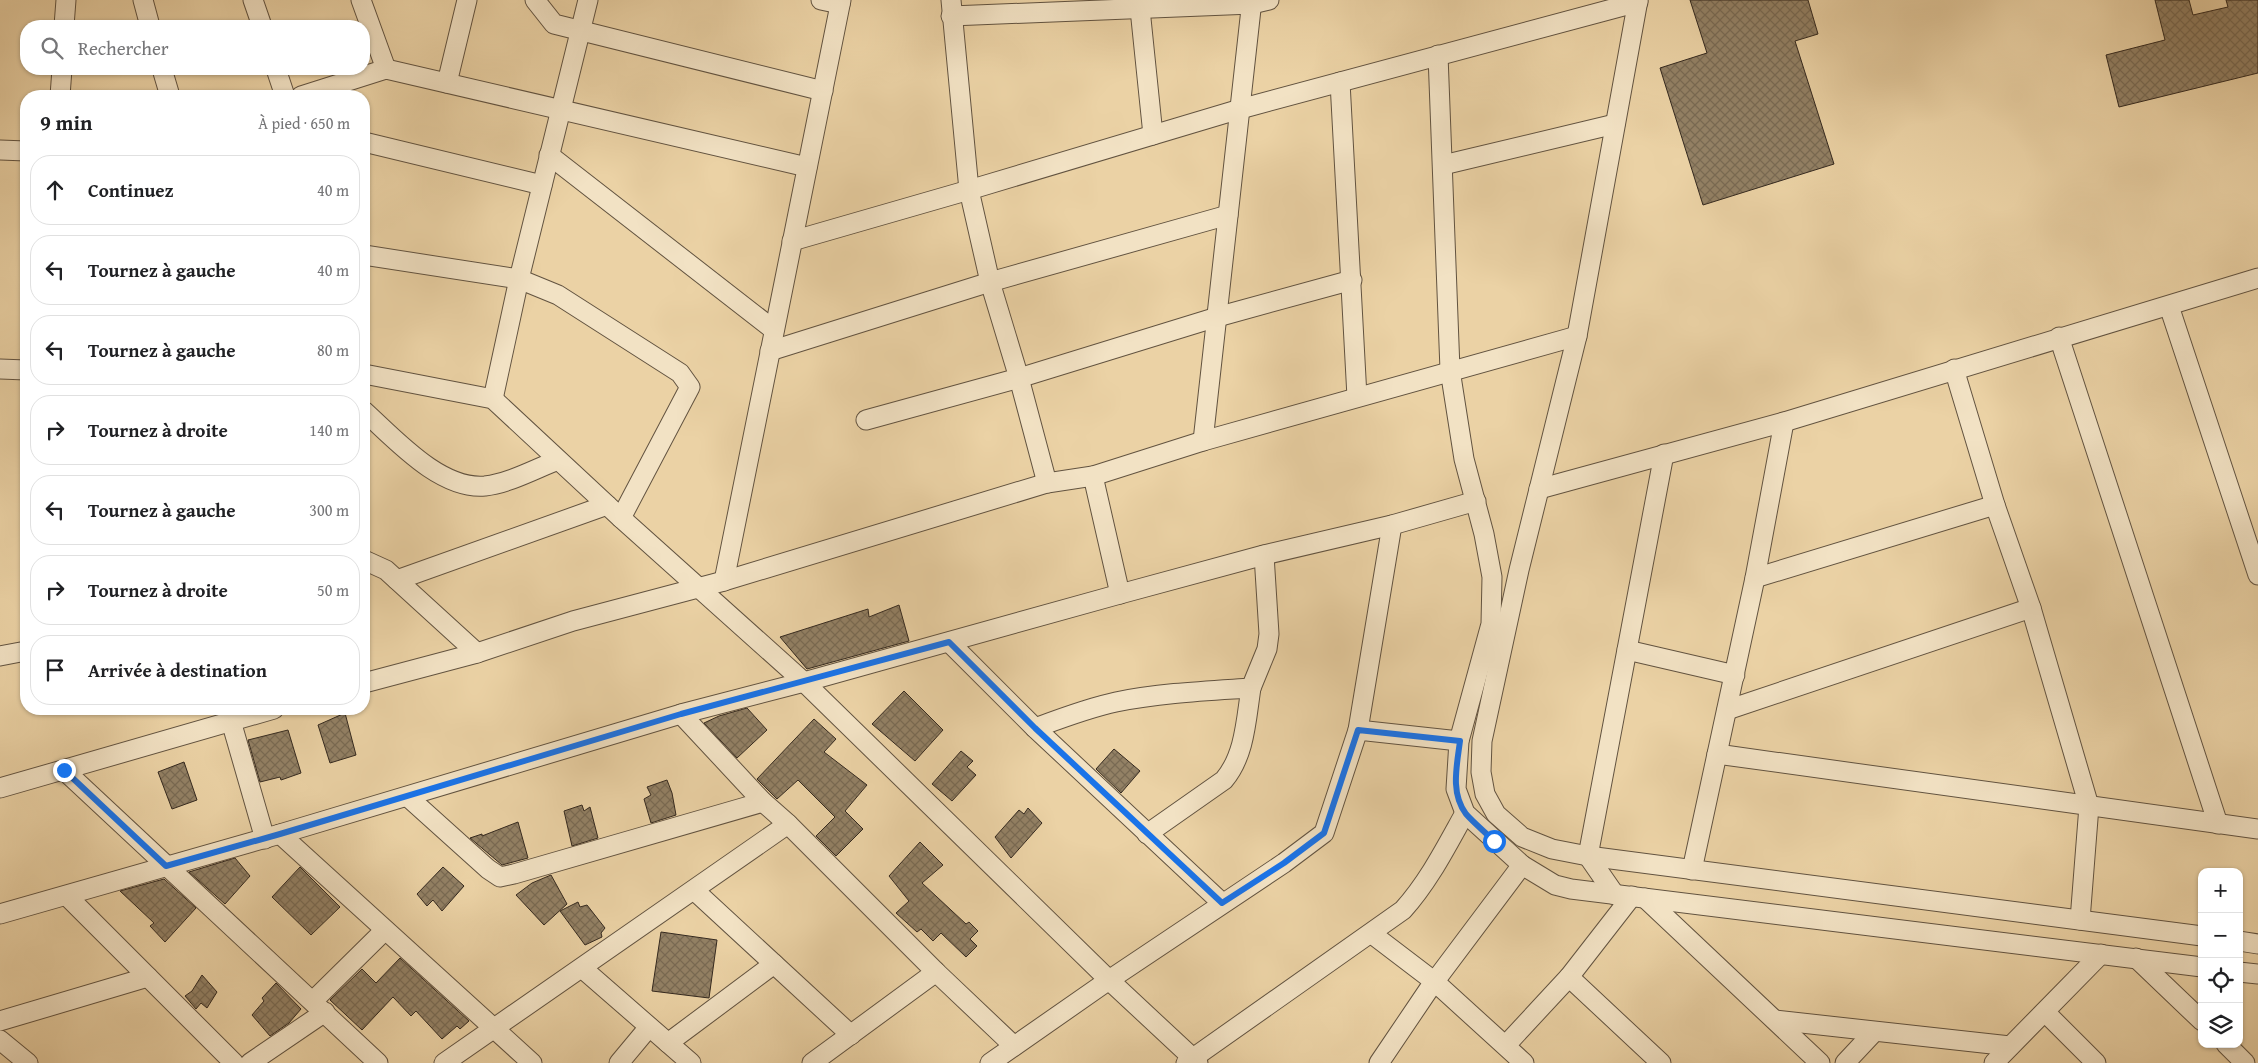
<!DOCTYPE html>
<html lang="fr">
<meta charset="utf-8">
<style>
:root{--surface:#fff;--page:#f2f2f2;--text:#202124;--muted:#757577;--line:#e0e0e0}
body{margin:0;font-family:"Gentium Book Plus",serif;background:var(--page);color:var(--text)}
.controls{position:absolute;right:15px;bottom:15px;display:grid;overflow:hidden;border-radius:10px;box-shadow:0 1px 4px #0004}
.controls button{width:45px;height:45px;display:grid;place-items:center;padding:0;border:0;border-bottom:1px solid var(--line);background:var(--surface);color:var(--text);font:25px sans-serif}
.stop{position:absolute;width:15px;height:15px;margin:-11px;border:4px solid #1a73e8;border-radius:50%;background:#fff}
.stop.end{background:#1a73e8;border-color:#fff;box-shadow:0 1px 5px #0008}
.list{margin:0;padding:0;list-style:none}
h2{display:flex;justify-content:space-between;align-items:center;height:65px;margin:0;padding:0 20px;font-size:21px}
h2 small{font-size:16px;font-weight:400;color:var(--muted)}
.list li{display:grid;grid-template-columns:32px 1fr auto;gap:15px;align-items:center;box-sizing:border-box;height:70px;margin:0 10px 10px;padding:0 10px;border:1px solid var(--line);border-radius:20px}
.list b{display:block;font-size:19px;white-space:nowrap}
.list em{font-size:16px;font-style:normal;color:var(--muted)}
.icon{flex:none;width:28px;height:28px;fill:none;stroke:currentColor;stroke-width:2;stroke-linecap:round;stroke-linejoin:round}
.map{position:relative;flex:none;width:2258px;height:1063px;overflow:hidden}
.search{position:absolute;background:var(--surface);box-shadow:0 1px 4px #0004;left:20px;top:20px;width:350px;height:55px;display:flex;align-items:center;gap:12px;box-sizing:border-box;padding:0 18px;border-radius:20px;color:var(--muted);font-size:19px}
.panel{position:absolute;background:var(--surface);box-shadow:0 1px 4px #0004;left:20px;top:90px;width:350px;height:625px;border-radius:20px}
.map>svg:first-child{display:block}
</style>
<div class="map">
<svg width="2258" height="1063" viewBox="0 0 2258 1063">
<defs>
<pattern id="building-cross-hatch" width="8" height="8" patternUnits="userSpaceOnUse" patternTransform="scale(1.25)"><rect width="8" height="8" fill="#938165"/><path d="M0 0l8 8M0 8l8-8" fill="none" stroke="#796a53"/></pattern>
</defs>
<rect width="100%" height="100%" fill="#ebd2a5"/>
<filter id="stains"><feTurbulence type="fractalNoise" baseFrequency=".004" numOctaves="4"/><feColorMatrix values="0 0 0 0 .2 0 0 0 0 .09 0 0 0 0 .02 0 0 0 .5 -.17"/></filter>
<radialGradient id="worn" r=".72"><stop offset=".6" stop-color="#630" stop-opacity="0"/><stop offset="1" stop-color="#630" stop-opacity=".3"/></radialGradient>
<g fill="url(#building-cross-hatch)" stroke="#34291f">
<polygon points="1690,0 1808,0 1818,34 1795,41 1834,164 1703,205 1660,68 1707,53"/>
<polygon points="2155,0 2189,0 2193,15 2228,7 2226,0 2258,0 2258,73 2119,107 2106,55 2165,40"/>
<polygon points="899,605 909,641 807,669 780,637 868,609 869,617"/>
<polygon points="904,691 943,730 915,761 872,724"/>
<polygon points="747,708 767,730 737,758 704,723 719,716"/>
<polygon points="345,713 356,755 330,763 318,725"/>
<polygon points="814,719 836,739 824,752 867,785 845,811 863,829 836,856 816,836 835,817 798,780 777,799 757,779"/>
<polygon points="288,730 301,773 281,780 280,777 260,782 248,740"/>
<polygon points="1114,749 1140,771 1121,793 1096,769"/>
<polygon points="961,751 973,761 967,767 976,775 952,801 932,784"/>
<polygon points="184,762 197,800 172,809 158,772"/>
<polygon points="667,780 672,793 676,815 651,823 644,799 651,795 647,787"/>
<polygon points="582,805 584,811 590,807 598,838 572,846 564,811"/>
<polygon points="1028,808 1042,823 1011,858 995,837 1019,810 1024,814"/>
<polygon points="518,822 528,858 502,865 470,838 482,834 482,836"/>
<polygon points="920,842 943,865 922,883 966,924 969,922 978,931 970,939 977,946 966,957 941,933 933,941 921,929 917,932 896,913 909,901 889,876"/>
<polygon points="235,858 250,876 225,904 189,872"/>
<polygon points="300,867 340,907 311,935 272,897"/>
<polygon points="443,867 464,886 442,911 433,900 427,906 417,894"/>
<polygon points="551,875 567,904 544,925 516,895 532,883"/>
<polygon points="164,879 196,908 165,942 150,926 154,923 120,891"/>
<polygon points="578,902 580,907 587,905 605,928 601,933 602,937 585,945 560,911"/>
<polygon points="661,932 717,940 709,998 652,991"/>
<polygon points="400,958 469,1021 460,1029 457,1026 442,1039 416,1011 411,1016 393,997 362,1030 330,1000 362,969 376,983"/>
<polygon points="202,975 217,992 207,1008 201,1003 196,1009 185,996 192,991"/>
<polygon points="276,983 301,1009 289,1023 270,1036 252,1015 264,1001 262,998"/>
</g>
<g fill="none" stroke-linecap="round" stroke-linejoin="round">
<defs>
<g id="minor">
<polyline points="143,0 150,26"/>
<polyline points="253,0 262,26"/>
<polyline points="361,0 386,69"/>
<polyline points="535,0 554,24 823,91"/>
<polyline points="821,0 840,4"/>
<polyline points="951,0 969,190 990,282 1019,378 1047,483"/>
<polyline points="1638,0 1577,336 1519,570 1482,741 1481,772 1485,794 1496,814 1522,837 1552,849 1588,856 2202,936"/>
<polyline points="1140,9 1153,135"/>
<polyline points="951,16 1252,4 1269,0"/>
<polyline points="64,26 66,0"/>
<polyline points="1438,55 1450,370 1464,459 1484,534 1492,577 1491,624 1459,741 1456,789 1465,813 1522,865 1555,885 1571,889 2202,967"/>
<polyline points="162,69 170,96"/>
<polyline points="276,69 285,96"/>
<polyline points="1340,82 1357,397"/>
<polyline points="447,83 467,0"/>
<polyline points="60,96 62,69"/>
<polyline points="301,96 386,69 807,167"/>
<polyline points="364,142 542,185"/>
<polyline points="0,150 26,151"/>
<polyline points="549,155 774,330"/>
<polyline points="1443,165 1615,124"/>
<polyline points="792,241 969,190 1240,109 1638,2"/>
<polyline points="364,255 519,279 558,295 680,373 690,387 621,518"/>
<polyline points="2169,306 2258,575"/>
<polyline points="2059,337 2218,824"/>
<polyline points="770,351 990,282 1228,215"/>
<polyline points="0,369 26,370"/>
<polyline points="1954,369 1995,505 2031,608 2089,806 2080,920"/>
<polyline points="364,374 493,399 621,518 804,682 1109,980 1198,1063"/>
<polyline points="493,399 519,279 588,0"/>
<path d="M364,411C395,439 440,490 485,486C510,483 535,469 558,460"/>
<polyline points="866,420 1019,378 1217,317 1352,280"/>
<polyline points="1203,441 1252,0"/>
<polyline points="1093,476 1120,594"/>
<polyline points="1539,489 1784,422 2258,278"/>
<polyline points="364,560 386,570 477,653"/>
<polyline points="1755,578 1995,505"/>
<polyline points="397,580 607,505"/>
<polyline points="724,581 841,0"/>
<polyline points="949,642 1035,728 1222,903"/>
<polyline points="1627,650 1735,675"/>
<polyline points="0,656 26,651"/>
<polyline points="364,683 477,653 573,621 724,581 1047,483 1093,476 1203,441 1577,336"/>
<polyline points="1727,710 2031,608"/>
<polyline points="681,714 763,802 788,824 936,972 1014,1046"/>
<polyline points="231,721 265,839"/>
<path d="M1035,728C1062,718 1088,708 1116,702C1160,693 1206,691 1251,688L1267,649L1269,634L1264,555"/>
<polyline points="1358,730 1392,525"/>
<polyline points="1717,754 2258,829"/>
<polyline points="64,770 378,1063"/>
<polyline points="0,788 274,709"/>
<polyline points="408,797 488,869 500,877 514,874 763,802"/>
<polyline points="280,834 532,1063"/>
<path d="M1147,834L1224,780C1245,755 1246,720 1251,688"/>
<polyline points="1692,870 1755,578 1784,422"/>
<polyline points="695,891 851,1035"/>
<polyline points="1615,895 1588,856 1664,454"/>
<polyline points="67,896 234,1063"/>
<polyline points="1645,898 1820,1063"/>
<polyline points="0,914 280,834 681,714 804,682 1120,594 1264,555 1392,525 1476,501"/>
<polyline points="1372,934 1435,982 1524,1063"/>
<polyline points="2239,941 2258,944"/>
<polyline points="2136,958 2202,1021"/>
<polyline points="582,968 691,1063"/>
<polyline points="2239,972 2258,974"/>
<polyline points="1569,977 1661,1063"/>
<polyline points="313,1001 385,930"/>
<polyline points="2045,1012 2096,1063"/>
<polyline points="1775,1020 2010,1046"/>
<polyline points="0,1021 148,977"/>
<polyline points="0,1040 28,1063"/>
<polyline points="668,1043 774,964"/>
<polyline points="2226,1044 2245,1063"/>
<polyline points="1506,1045 1569,977 1632,896"/>
<polyline points="250,1063 325,1012"/>
<polyline points="444,1063 788,824"/>
<polyline points="619,1063 649,1027"/>
<polyline points="812,1063 936,972"/>
<polyline points="990,1063 1109,980 1284,863 1324,833 1358,730 1459,741"/>
<path d="M1186,1063L1403,910C1429,881 1446,847 1465,813"/>
<polyline points="1379,1063 1429,989 1522,865"/>
<polyline points="1845,1063 1874,1032"/>
<polyline points="1994,1063 2101,954"/>
</g>
</defs>
<use href="#minor" stroke="#625340" stroke-width="21"/>
<use href="#minor" stroke="#f2e2c4" stroke-width="19"/>
</g>
<g fill="none" stroke-linecap="round" stroke-linejoin="round">
<path stroke="#1a73e8" stroke-width="6" d="M64,770L166,866L280,834L681,714L949,642L1035,728L1222,903L1284,863L1324,833L1358,730L1460,741C1457,765 1450,793 1466,814C1474,823 1485,832 1494,841"/>
</g>
<rect width="100%" height="100%" filter="url(#stains)"/>
<rect width="100%" height="100%" fill="url(#worn)"/>
</svg>
<div class="controls">
<button>+</button>
<button>−</button>
<button><svg class="icon" aria-label="locate" viewBox="0 0 24 24"><circle cx="12" cy="12" r="6"/><path d="M12 2v4M12 18v4M2 12h4M18 12h4"/></svg></button>
<button><svg class="icon" aria-label="layers" viewBox="0 0 24 24"><path d="M12 4l9 5-9 5-9-5zM3 14l9 5 9-5"/></svg></button>
</div>
<div class="stop" style="left:1494px;top:841px"></div>
<div class="stop end" style="left:64px;top:770px"></div>
<div class="search"><svg class="icon" aria-label="search" viewBox="0 0 24 24"><circle cx="10" cy="10" r="6"/><path d="M15 15l6 6"/></svg>Rechercher</div>
<section class="panel">
<h2>9 min<small>À pied · 650 m</small></h2>
<ul class="list">
<li><svg class="icon" aria-label="ahead" viewBox="0 0 24 24"><path d="M12 20V5M6 11l6-6 6 6"/></svg><div><b>Continuez</b></div><em>40 m</em></li>
<li><svg class="icon" aria-label="left" viewBox="0 0 24 24"><path d="M17 20v-9H6M10 6l-5 5 5 5"/></svg><div><b>Tournez à gauche</b></div><em>40 m</em></li>
<li><svg class="icon" aria-label="left" viewBox="0 0 24 24"><path d="M17 20v-9H6M10 6l-5 5 5 5"/></svg><div><b>Tournez à gauche</b></div><em>80 m</em></li>
<li><svg class="icon" aria-label="right" viewBox="0 0 24 24"><path d="M7 20v-9h11M14 6l5 5-5 5"/></svg><div><b>Tournez à droite</b></div><em>140 m</em></li>
<li><svg class="icon" aria-label="left" viewBox="0 0 24 24"><path d="M17 20v-9H6M10 6l-5 5 5 5"/></svg><div><b>Tournez à gauche</b></div><em>300 m</em></li>
<li><svg class="icon" aria-label="right" viewBox="0 0 24 24"><path d="M7 20v-9h11M14 6l5 5-5 5"/></svg><div><b>Tournez à droite</b></div><em>50 m</em></li>
<li><svg class="icon" aria-label="arrive" viewBox="0 0 24 24"><path d="M6 21V4h12l-3 4 3 4H6"/></svg><div><b>Arrivée à destination</b></div></li>
</ul>
</section>
</div>
